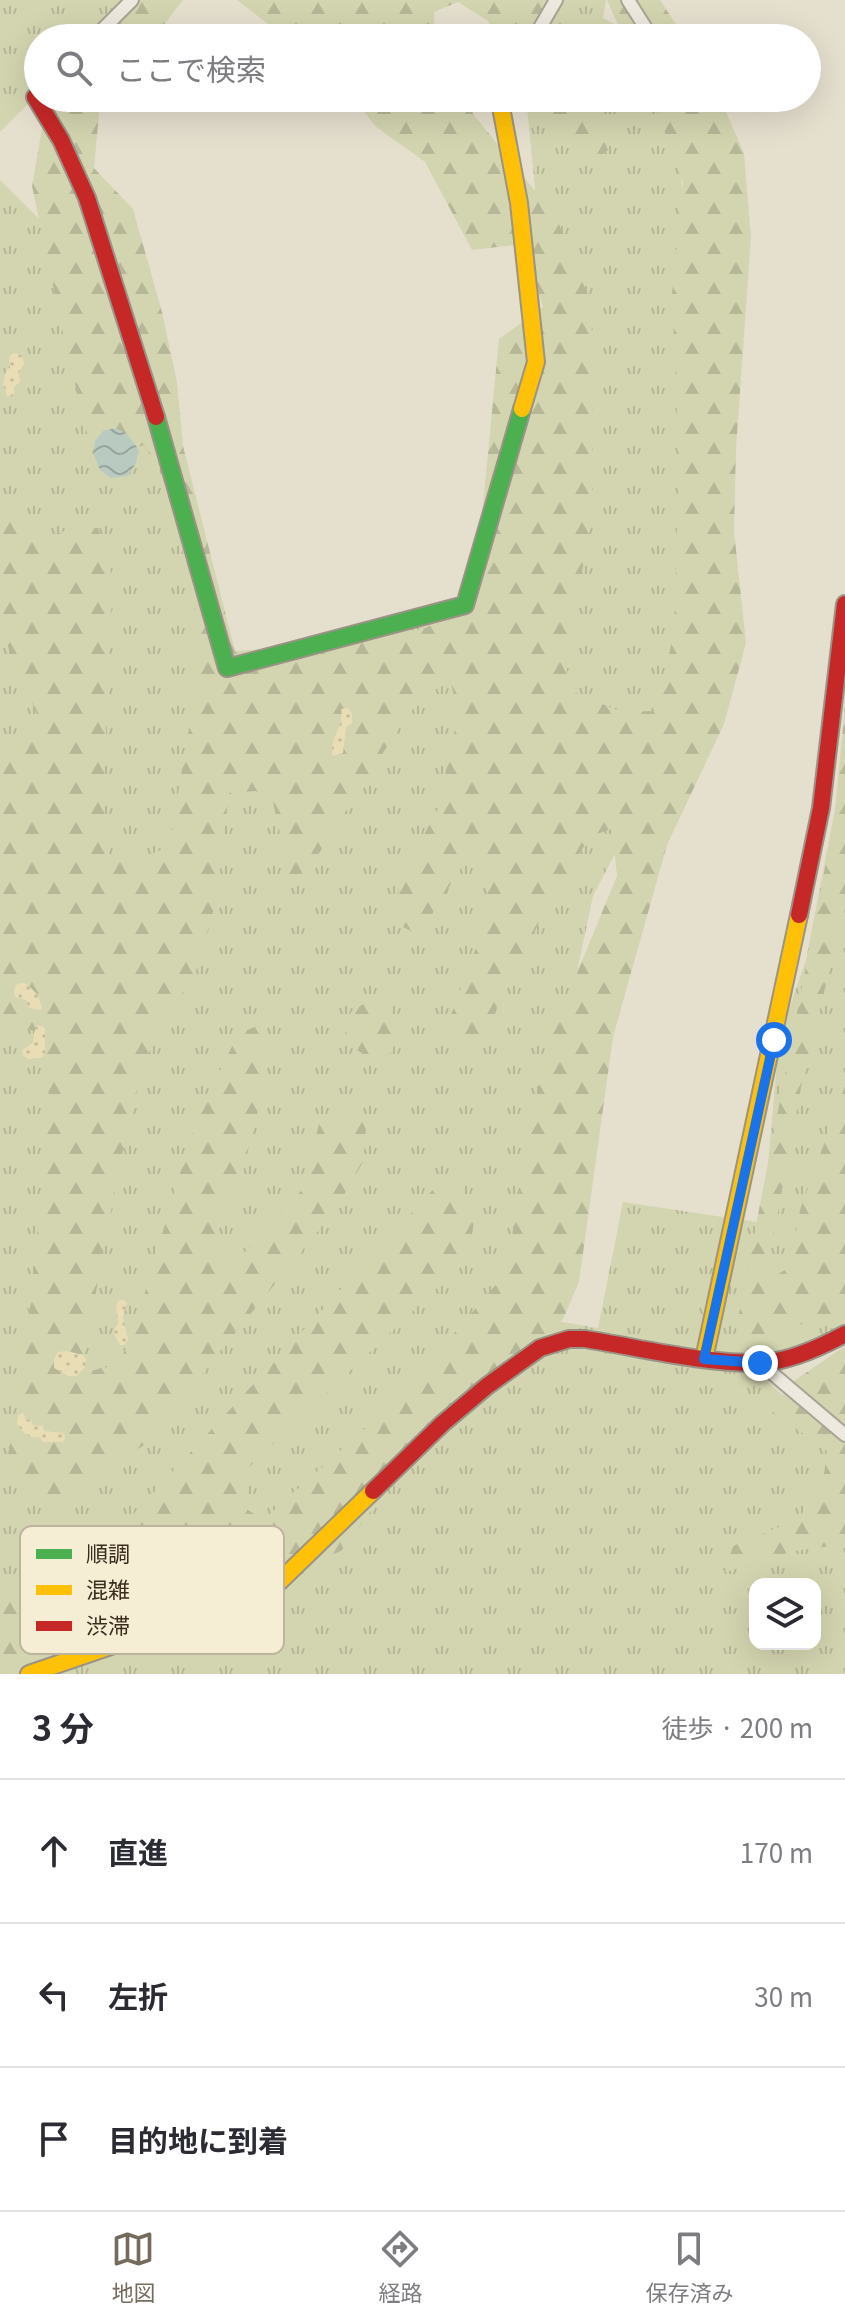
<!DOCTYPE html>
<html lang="ja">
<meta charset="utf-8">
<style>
:root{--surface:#fff;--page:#f7f7f7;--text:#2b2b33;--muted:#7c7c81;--line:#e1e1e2;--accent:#756b5c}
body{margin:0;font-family:Georgia,"Noto Sans JP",serif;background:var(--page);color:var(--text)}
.controls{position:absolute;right:24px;bottom:24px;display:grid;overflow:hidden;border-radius:16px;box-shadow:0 8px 32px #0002}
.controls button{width:72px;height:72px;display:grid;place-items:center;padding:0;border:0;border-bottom:2px solid var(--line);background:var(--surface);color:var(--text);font:40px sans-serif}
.stop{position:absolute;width:24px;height:24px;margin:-18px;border:6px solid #1a73e8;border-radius:50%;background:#fff}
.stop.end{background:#1a73e8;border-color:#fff;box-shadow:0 2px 8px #0008}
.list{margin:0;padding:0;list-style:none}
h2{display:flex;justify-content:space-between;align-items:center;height:104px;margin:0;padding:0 32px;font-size:34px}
h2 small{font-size:26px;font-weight:400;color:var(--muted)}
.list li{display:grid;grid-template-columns:52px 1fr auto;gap:24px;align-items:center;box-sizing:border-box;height:144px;padding:0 32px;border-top:2px solid var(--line)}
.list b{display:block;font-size:30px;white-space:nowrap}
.list em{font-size:26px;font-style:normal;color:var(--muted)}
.icon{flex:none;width:44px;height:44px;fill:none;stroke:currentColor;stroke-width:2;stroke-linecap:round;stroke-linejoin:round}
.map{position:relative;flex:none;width:845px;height:1674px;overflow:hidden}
.search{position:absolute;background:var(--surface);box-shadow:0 8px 32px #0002;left:24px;right:24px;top:24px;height:88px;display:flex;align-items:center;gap:20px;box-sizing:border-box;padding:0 28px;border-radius:44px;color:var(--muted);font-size:30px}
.sheet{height:536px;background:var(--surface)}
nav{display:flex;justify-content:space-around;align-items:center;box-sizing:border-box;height:112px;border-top:2px solid var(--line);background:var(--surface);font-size:22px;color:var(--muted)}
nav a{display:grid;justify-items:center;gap:4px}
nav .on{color:var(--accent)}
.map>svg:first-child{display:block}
</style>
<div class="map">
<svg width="845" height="1674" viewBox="0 0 845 1674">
<defs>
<pattern id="grass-tufts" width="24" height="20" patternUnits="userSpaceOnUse" patternTransform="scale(2)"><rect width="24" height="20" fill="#d3d5b0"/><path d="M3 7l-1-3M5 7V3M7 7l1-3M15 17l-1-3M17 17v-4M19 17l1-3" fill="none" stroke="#b6b797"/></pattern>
<pattern id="forest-firs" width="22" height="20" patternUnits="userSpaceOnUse" patternTransform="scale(2)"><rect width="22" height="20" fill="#d3d5b0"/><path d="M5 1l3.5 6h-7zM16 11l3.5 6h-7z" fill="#b6b797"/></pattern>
<pattern id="sand-dots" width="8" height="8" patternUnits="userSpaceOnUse" patternTransform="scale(2)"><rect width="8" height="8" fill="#e8ddb5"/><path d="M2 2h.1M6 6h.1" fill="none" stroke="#c8be9b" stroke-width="1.8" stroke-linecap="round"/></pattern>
<pattern id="water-waves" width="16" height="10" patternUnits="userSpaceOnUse" patternTransform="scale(2)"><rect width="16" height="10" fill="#b9cbc1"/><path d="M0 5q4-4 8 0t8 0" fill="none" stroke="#97a59c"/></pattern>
</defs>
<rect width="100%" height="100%" fill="#e5dfce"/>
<g fill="url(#grass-tufts)" fill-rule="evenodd">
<polygon points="0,0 132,0 94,38 38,38 38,94 0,132"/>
<polygon points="561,0 606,0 603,18 642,38 540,38"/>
<path d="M526,98H674L696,341L680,661L643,800L593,896L529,1199L551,1320L598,1328L623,1202L763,1223L778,1050L791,1003L806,960L837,799L841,773L845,697V1324L819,1339L787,1350L763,1377L813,1423L845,1443V1674H0V180L132,311L227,673L488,603L547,307ZM755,1584H815V1644H755Z"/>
</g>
<g fill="url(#forest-firs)">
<polygon points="137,0 183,0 154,38 100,38"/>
<polygon points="237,0 565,0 575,38 499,38 488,21 458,2 434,12 435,38 286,38"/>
<polygon points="607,0 660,0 685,38 624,38"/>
<polygon points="59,98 104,98 100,103 94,168 133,209 162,312 177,382 183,446 235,651 329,645 426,628 474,599 499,339 543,307 524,244 472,250 425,162 375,126 354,98 464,98 474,115 556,217 588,295 593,341 592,519 565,660 571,691 622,712 655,711 674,633 679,457 672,294 683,182 652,98 720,98 744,153 751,237 736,448 734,531 746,643 724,724 667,845 613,1037 579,1282 563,1319 481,1386 405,1466 341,1551 214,1601 0,1670 0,1599 80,1572 441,1181 461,1187 475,1213 471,1242 437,1288 245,1471 248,1510 263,1520 398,1399 505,1274 546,1048 617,876 612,829 590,836 544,913 482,1037 461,1046 448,1023 486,921 489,860 467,858 419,935 393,922 401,877 438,809 458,716 451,682 422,696 397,731 307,872 290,877 272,798 255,791 229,793 216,902 194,978 157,1026 136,1095 120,1163 81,1373 117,1365 131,1340 195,1122 238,1034 259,1025 266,1068 259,1106 243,1171 220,1215 214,1255 230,1268 302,1190 319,1124 352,1115 367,1116 363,1162 335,1210 144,1445 67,1498 26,1501 7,1459 23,1382 50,1100 36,1032 9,1022 0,1028 0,740 23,740 39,720 23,679 0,630 0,496 35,546 74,526 98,528 110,557 112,593 103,803 109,855 132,861 169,847 192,710 196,592 174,524 157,461 143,445 96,468 68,356 32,186 43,123"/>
<polygon points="538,98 592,98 608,150 591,164 571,149"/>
<polygon points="845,706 845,908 803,1077 765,1282 790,1267 800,1210 845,1086 845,1314 805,1322 769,1345 736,1329 834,821"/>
<path d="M386,1001C399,1025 404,1031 389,1055L370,1059L353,1047L345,1034L351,1012L365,1003Z"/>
<polygon points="845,1346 845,1544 794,1551 725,1572 733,1546 798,1519 823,1482 827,1451 770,1410 794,1381"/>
</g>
<g fill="url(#sand-dots)">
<path d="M14,353L22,355L24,364L19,373L20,382L14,387V394L11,397L7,396L3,384L6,370L10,368C10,362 7,356 14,353Z"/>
<path d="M348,708L352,714V723L346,727L343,753L333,756C328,738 345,727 341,709Z"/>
<polygon points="21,983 27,984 38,995 42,1008 40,1010 29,1008 26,1000 15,997 14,991 16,985"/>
<polygon points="37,1025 42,1026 45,1029 45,1055 40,1058 28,1059 23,1055 22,1050 33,1043 34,1033"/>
<polygon points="119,1300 124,1300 127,1303 123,1317 128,1340 124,1345 120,1345 113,1332 118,1323 116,1306"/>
<polygon points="67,1351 83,1355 86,1359 85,1367 77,1376 68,1376 54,1368 54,1359 58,1352"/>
<path d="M23,1413L26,1420L30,1419L34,1425L43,1426L44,1431L64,1433L65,1438L63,1442H43L40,1437C29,1439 23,1433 17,1424L18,1415Z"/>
</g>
<polygon fill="url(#water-waves)" points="115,428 127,434 139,450 136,463 128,476 111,478 100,470 94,455 95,441 103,431"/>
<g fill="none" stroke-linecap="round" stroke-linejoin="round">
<defs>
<g id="street">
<polyline points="628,0 652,38"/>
<polyline points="94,38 132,0"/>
<polyline points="534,38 556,0"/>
<polyline points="760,1363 845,1435"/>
</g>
<polyline id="fast" points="156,417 227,668 465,605 522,409"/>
<g id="slow">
<polyline points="503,98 501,107 519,203 536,362 522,409"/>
<polyline points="704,1359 799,915"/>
<polyline points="29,1674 263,1594 278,1583 373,1491"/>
</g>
<g id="jam">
<polyline points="38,94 35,97 61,140 87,198 156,417"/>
<polyline points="799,915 821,808 845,604"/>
<path d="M373,1491L442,1424L487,1386L540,1348L569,1339H585C641,1348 700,1363 757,1363C785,1363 821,1347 845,1334"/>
</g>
</defs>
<use href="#street" stroke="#aaa496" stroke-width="16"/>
<use href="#fast" stroke="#9a9386" stroke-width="20"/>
<use href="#slow" stroke="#9a9386" stroke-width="20"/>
<use href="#jam" stroke="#9a9386" stroke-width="20"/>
<use href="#street" stroke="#ede9df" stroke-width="12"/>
<use href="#fast" stroke="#4caf50" stroke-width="16"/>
<use href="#slow" stroke="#ffc107" stroke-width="16"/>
<use href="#jam" stroke="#c62828" stroke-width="16"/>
</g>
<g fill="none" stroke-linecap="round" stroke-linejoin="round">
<polyline stroke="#1a73e8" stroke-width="10" points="760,1363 704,1359 774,1040"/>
</g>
<rect x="20" y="1526" width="264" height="128" rx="12" fill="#f6eed4" stroke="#bdb49d" stroke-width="2"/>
<rect x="36" y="1549" width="36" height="10" fill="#4caf50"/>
<rect x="36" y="1585" width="36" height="10" fill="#ffc107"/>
<rect x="36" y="1621" width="36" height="10" fill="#c62828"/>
<g font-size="22" fill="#392d1e">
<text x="86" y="1562">順調</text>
<text x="86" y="1598">混雑</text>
<text x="86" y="1634">渋滞</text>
</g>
</svg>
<div class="controls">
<button><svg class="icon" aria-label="layers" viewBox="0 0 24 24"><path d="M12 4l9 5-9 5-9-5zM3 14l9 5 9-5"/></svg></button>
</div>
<div class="stop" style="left:774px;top:1040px"></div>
<div class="stop end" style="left:760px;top:1363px"></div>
<div class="search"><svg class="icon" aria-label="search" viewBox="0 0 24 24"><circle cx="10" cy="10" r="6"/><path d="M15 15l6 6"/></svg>ここで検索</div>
</div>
<section class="sheet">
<h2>3 分<small>徒歩 · 200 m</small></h2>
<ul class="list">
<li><svg class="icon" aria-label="ahead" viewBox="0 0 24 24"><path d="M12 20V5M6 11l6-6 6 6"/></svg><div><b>直進</b></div><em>170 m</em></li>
<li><svg class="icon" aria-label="left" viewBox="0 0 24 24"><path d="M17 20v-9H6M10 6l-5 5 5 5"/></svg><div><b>左折</b></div><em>30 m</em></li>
<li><svg class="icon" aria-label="arrive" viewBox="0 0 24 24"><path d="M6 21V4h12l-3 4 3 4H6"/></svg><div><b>目的地に到着</b></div></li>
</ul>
</section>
<nav>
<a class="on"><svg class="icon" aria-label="map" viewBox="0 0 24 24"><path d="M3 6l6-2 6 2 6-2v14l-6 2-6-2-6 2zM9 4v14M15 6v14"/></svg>地図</a>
<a><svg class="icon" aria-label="directions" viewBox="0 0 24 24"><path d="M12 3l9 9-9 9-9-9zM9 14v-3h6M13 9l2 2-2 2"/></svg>経路</a>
<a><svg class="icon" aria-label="saved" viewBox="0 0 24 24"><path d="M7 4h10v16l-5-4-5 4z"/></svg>保存済み</a>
</nav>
